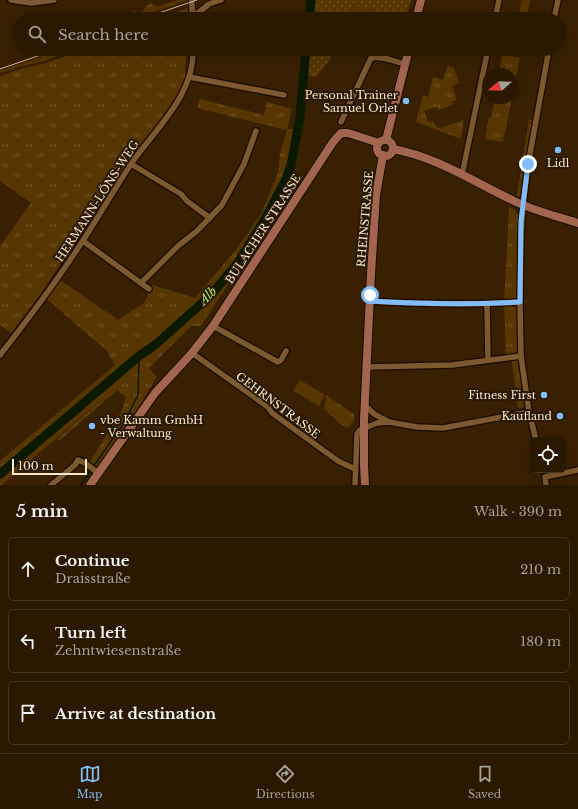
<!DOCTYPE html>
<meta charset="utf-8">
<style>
:root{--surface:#2a1800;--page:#32210a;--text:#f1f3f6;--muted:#a5a099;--line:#463722;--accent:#81bdfa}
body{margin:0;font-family:"Libre Baskerville",serif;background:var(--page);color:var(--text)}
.controls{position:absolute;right:12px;bottom:12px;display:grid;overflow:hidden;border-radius:6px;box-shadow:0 4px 16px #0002}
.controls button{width:36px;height:36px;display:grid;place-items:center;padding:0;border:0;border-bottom:1px solid var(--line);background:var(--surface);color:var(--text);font:20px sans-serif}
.compass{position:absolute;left:482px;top:68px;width:36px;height:36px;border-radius:50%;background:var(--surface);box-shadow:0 4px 16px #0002;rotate:251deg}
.scale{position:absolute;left:12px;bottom:10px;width:75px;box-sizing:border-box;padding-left:4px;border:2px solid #fbe7d0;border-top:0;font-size:11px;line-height:14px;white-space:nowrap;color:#fbe7d0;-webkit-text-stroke:3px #291802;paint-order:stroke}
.stop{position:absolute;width:12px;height:12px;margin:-9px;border:3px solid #81bdfa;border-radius:50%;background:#fff}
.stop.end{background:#81bdfa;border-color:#fff;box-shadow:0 1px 4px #0008}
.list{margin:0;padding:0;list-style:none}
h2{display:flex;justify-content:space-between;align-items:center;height:52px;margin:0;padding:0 16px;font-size:17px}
h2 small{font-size:13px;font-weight:400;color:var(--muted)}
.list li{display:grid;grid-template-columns:26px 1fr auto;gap:12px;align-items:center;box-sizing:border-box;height:64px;margin:0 8px 8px;padding:0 8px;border:1px solid var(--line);border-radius:6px}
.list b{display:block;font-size:15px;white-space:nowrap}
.list p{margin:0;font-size:13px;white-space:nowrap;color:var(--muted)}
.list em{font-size:13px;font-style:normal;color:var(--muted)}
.icon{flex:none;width:22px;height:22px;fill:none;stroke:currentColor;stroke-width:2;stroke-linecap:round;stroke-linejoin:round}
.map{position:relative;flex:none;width:578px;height:485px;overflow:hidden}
.search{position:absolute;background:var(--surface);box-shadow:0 4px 16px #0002;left:12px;right:12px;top:12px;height:44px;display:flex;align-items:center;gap:10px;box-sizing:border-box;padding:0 14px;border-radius:22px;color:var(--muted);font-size:15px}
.sheet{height:268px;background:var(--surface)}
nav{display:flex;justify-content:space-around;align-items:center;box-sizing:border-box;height:56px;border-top:1px solid var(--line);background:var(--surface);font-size:11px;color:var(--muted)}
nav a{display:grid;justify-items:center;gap:2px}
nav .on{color:var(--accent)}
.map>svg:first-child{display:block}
</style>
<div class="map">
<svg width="578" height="485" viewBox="0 0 578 485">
<defs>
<pattern id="grass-tufts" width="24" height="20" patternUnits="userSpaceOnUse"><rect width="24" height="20" fill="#583602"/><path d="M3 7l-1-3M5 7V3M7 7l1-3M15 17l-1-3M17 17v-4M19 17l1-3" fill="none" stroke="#715326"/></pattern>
<pattern id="park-dots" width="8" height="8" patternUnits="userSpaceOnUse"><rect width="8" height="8" fill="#583602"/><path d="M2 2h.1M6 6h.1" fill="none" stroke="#715326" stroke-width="1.8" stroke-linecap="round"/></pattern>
</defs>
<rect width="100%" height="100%" fill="#382000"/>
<g fill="url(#grass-tufts)">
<polygon points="177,0 188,0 133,19 122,19 130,16 134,10 137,13 143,11 146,6 151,3 157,7"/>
<polygon points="522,0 530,0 527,19 518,19"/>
<polygon points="188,8 188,19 154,19 155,19"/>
<polygon points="64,49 75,49 45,61 21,66 0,73 0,71"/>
<polygon points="85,49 186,49 185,77 178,94 100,205 39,296 11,333 0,325 0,246 31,203 0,181 0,76 24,68 46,63"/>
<polygon points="502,54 520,58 512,96 512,74 499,74"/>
<polygon points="448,65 454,68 459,83 452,86 457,100 452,102 453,105 438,110 437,107 424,111 428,122 433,121 435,126 440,128 464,120 461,139 416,122 423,95 428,97 433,77 443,80"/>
<polygon points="495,98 512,98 503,142 485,139 489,117 491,118"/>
<polygon points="200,99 264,115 267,102 292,109 287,129 296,129 290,166 295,174 271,218 201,326 191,326 149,368 157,377 135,413 97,467 89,463 121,412 126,397 117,390 59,441 57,439 123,381 2,485 0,485 0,461 115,365 107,351 47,299 60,280 118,320 145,302 152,285 195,298 235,251 261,214 278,173 280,154 287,130 197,108"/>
<polygon points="529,119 532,120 523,174 521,196 517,196"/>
<polygon points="509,207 514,209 518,215 517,238 518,357 524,407 518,408 511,355 506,355 504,305"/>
<polygon points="326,395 354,414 354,421 348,428 343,426 324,409"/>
</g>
<g fill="url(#park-dots)">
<polygon points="316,0 411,0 406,19 313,19"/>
<polygon points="309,49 335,49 329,61 316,77 308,76"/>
</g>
<g fill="#583602">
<polygon points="351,4 371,9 369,19 357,19 347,17"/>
<polygon points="300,380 325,395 319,406 293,391"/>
</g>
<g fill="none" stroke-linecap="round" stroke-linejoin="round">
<g stroke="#0b1900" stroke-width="1.5">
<polyline points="93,467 124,423 138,395 139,356"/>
<polyline points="81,485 91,470"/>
</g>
<g stroke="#0b1900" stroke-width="9">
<polyline points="309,19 311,0"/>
<polyline points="0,474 139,356 155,345 211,295 237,264 266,217 285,181 291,165 300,117 306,49"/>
</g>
<defs>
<g id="street">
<polyline points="11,0 31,3 54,0"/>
<polyline points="192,0 192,19"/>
<polyline points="192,14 198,13 209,4 221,0"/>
<polyline points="495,19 499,0"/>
<polyline points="554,19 558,0"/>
<polyline points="189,77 284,95"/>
<path d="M341,122L371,58C382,55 394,62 405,64"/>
<polyline points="131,164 181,194 187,201 210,218"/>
<polyline points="463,170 488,49"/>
<polyline points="83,241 149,289"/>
<polyline points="141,283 178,246 197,231 222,205 244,164 256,131"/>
<path d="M370,301C420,304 470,305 520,302"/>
<polyline points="487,304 488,360"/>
<polyline points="213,326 278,362 281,360 286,351"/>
<polyline points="192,353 268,407 272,413 338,461 355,469"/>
<path d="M0,355C29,318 57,281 82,242C99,216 114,190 131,164C155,129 195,95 193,49"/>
<polyline points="367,367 452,365 521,356"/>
<polyline points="365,405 374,414 389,422"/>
<polyline points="536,440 529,412 521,356 520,302 521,235 523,205 528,165 549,49"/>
<polyline points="51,485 75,465 78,460 85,463 98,473"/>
<polyline points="355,485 357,434 360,430 377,423 389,422 417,427 443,428 529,412"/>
<polyline points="546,485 545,477 578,470"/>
</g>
<g id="secondary">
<polyline points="416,19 421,0"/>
<polyline points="386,140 409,49"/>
<circle cx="385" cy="148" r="8"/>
<path d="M393,149C437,157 474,182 514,201C535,211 556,216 578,223"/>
<polyline points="90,485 155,393 192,353 213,326 333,142 341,133 348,133 379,143"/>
<polyline points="365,485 364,465 364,420 371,274 376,195 383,155"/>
</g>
</defs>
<use href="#street" stroke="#1b0a00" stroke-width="8"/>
<use href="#secondary" stroke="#1b0a00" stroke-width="10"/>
<use href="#street" stroke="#7c592e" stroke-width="5.5"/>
<use href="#secondary" stroke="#a2654e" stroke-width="8"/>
<g stroke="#d0bba2" stroke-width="1">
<polyline points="141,19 197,0"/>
<polyline points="0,69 58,49"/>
</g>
</g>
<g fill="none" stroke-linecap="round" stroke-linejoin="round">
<path stroke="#81bdfa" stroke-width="5" d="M370,295V301C420,304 470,305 520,302L521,221L528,164"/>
</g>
<g fill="#81bdfa" stroke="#291802" stroke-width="1.5">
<circle cx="406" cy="101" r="4"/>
<circle cx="558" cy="150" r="4"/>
<circle cx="544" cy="395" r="4"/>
<circle cx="560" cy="416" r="4"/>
<circle cx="92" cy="426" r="4"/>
</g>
<g text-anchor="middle" stroke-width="4" stroke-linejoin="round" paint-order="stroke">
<g font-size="11" fill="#fbe7d0" stroke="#291802" text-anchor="end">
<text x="398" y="99">Personal Trainer<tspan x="398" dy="13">Samuel Orlet</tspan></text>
<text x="558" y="167" text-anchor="middle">Lidl</text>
<text x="536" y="399">Fitness First</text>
<text x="552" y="420">Kaufland</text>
<text x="100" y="424" text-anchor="start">vbe Kamm GmbH<tspan x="100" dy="13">- Verwaltung</tspan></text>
</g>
<g font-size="11" fill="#fbe7d0" stroke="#291802">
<text transform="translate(97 201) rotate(-57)" y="4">HERMANN-LÖNS-WEG</text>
<text transform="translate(365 219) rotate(-85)" y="4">RHEINSTRASSE</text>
<text transform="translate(263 229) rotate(-57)" y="4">BULACHER STRASSE</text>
<text transform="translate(278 405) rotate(37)" y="4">GEHRNSTRASSE</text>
</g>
<g font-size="12" font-style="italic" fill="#b5f36e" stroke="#291802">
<text transform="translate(208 296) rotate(-45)" y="4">Alb</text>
</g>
</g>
</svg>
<div class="controls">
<button><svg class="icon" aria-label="locate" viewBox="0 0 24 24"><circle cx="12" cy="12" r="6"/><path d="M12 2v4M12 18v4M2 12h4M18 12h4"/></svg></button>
</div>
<svg class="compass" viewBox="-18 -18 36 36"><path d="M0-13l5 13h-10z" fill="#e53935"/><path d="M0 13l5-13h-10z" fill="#a5a099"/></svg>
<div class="scale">100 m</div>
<div class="stop" style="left:370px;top:295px"></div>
<div class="stop end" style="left:528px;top:164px"></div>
<div class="search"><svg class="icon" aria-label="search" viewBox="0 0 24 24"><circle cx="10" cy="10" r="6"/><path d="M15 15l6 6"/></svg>Search here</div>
</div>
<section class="sheet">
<h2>5 min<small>Walk · 390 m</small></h2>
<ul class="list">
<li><svg class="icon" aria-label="ahead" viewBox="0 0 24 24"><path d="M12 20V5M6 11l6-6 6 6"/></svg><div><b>Continue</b><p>Draisstraße</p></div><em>210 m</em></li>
<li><svg class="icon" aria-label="left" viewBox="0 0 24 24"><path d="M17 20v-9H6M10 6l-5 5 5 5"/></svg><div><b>Turn left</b><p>Zehntwiesenstraße</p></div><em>180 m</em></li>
<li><svg class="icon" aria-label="arrive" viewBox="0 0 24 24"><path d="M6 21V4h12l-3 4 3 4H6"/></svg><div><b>Arrive at destination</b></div></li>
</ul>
</section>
<nav>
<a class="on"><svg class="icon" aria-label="map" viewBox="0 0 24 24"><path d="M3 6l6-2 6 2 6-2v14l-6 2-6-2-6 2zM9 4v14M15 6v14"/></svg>Map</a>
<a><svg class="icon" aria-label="directions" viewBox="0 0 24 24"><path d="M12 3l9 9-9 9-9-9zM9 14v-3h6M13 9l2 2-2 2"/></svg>Directions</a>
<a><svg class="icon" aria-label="saved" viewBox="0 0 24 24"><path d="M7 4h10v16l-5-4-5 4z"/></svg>Saved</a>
</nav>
